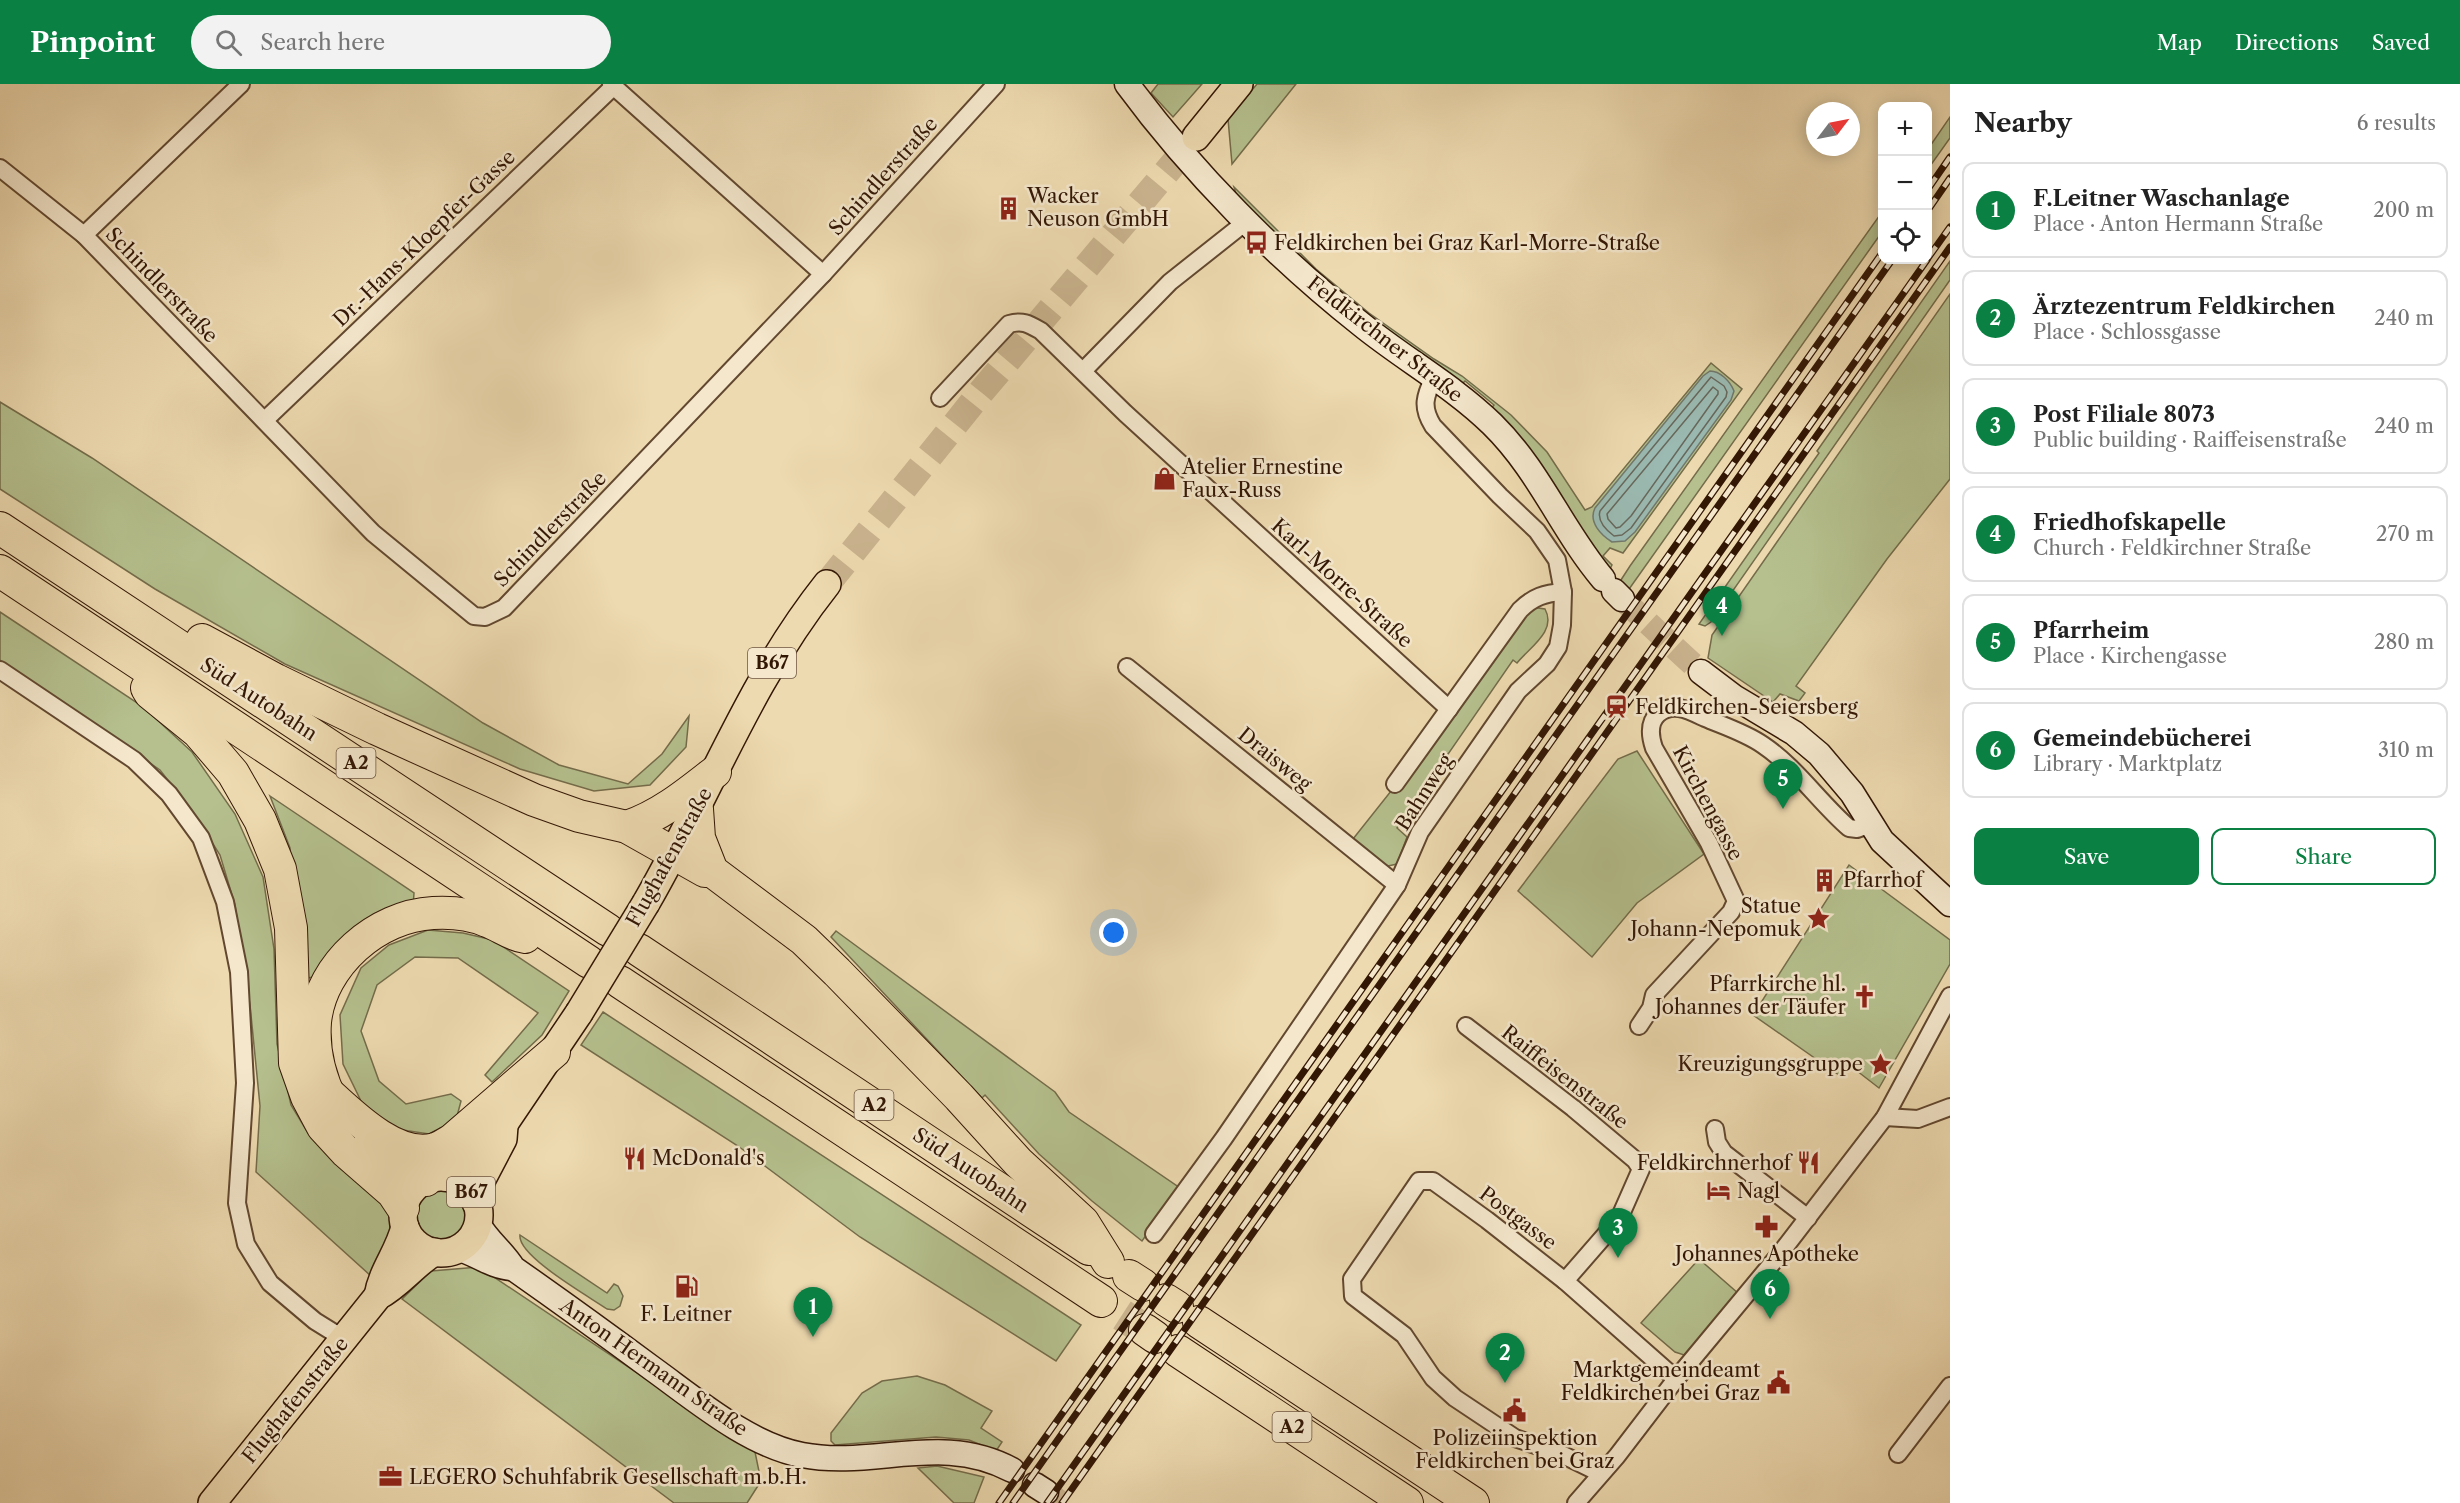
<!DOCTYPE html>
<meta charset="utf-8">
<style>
:root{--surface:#fff;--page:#f2f2f2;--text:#222;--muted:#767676;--line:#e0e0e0;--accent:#0b8043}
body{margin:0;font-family:"Libre Caslon Text",serif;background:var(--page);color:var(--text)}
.controls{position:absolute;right:18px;top:18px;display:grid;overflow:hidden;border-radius:12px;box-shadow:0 3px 15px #0003}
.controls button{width:54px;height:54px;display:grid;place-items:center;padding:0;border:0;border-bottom:2px solid var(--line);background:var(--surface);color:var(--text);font:30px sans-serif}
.compass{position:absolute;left:1806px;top:18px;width:54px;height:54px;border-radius:50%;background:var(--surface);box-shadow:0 3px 15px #0003;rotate:58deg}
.you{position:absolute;left:1114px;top:849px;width:21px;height:21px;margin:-15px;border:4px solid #fff;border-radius:50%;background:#1a73e8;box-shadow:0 0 0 9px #1a73e833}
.badge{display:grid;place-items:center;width:39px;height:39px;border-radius:50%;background:var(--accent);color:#fff;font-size:20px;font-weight:700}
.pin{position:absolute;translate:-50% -50px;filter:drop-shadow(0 2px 3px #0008)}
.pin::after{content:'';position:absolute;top:32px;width:21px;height:18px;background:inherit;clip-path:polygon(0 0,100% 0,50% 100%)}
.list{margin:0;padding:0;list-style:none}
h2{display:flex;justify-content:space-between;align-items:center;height:78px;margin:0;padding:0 24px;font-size:26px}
h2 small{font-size:20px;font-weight:400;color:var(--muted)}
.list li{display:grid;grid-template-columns:39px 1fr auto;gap:18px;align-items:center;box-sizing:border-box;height:96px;margin:0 12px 12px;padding:0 12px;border:2px solid var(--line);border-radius:12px}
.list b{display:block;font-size:22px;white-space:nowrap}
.list p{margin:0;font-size:20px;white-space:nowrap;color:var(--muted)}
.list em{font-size:20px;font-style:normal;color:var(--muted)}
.actions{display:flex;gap:12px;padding:18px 24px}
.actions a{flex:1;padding:14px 0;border:2px solid var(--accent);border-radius:12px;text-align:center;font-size:21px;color:var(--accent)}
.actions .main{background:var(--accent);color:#fff}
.icon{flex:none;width:33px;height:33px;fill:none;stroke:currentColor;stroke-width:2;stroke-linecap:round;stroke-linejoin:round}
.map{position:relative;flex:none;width:1950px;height:1419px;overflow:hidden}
header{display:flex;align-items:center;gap:36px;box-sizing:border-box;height:84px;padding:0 30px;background:var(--accent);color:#fff}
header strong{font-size:28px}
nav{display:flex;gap:33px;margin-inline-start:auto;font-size:21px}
.search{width:420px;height:54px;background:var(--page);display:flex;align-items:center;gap:15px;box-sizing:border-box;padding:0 21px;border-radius:33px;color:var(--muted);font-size:22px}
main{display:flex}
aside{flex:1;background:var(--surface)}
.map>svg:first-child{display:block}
</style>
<header>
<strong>Pinpoint</strong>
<div class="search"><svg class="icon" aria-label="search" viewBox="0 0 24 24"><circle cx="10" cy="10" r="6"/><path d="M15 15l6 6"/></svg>Search here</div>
<nav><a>Map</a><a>Directions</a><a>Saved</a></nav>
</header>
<main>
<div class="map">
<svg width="1950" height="1419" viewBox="0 0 1950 1419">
<rect width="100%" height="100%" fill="#eedab0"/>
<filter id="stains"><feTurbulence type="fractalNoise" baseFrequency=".00333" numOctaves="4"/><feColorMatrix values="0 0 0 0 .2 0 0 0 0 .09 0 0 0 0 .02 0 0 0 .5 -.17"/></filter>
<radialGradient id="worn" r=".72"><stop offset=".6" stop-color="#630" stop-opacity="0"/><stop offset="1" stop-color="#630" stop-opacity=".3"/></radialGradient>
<g fill="#b5c08e" stroke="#746c4a" stroke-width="1.5">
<polygon points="1158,0 1202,0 1173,33 1151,9"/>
<polygon points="1257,0 1296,0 1232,80 1228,35"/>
<polygon points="1950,33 1950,54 1928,85 1928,65"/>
<polygon points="1234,103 1316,185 1369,229 1434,275 1462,292 1511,331 1547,368 1585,426 1592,423 1711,279 1742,305 1623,469 1610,464 1603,472 1612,481 1609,487 1490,326 1494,321 1465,297 1460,302 1385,247 1255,134 1236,110"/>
<polygon points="1882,128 1882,148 1627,508 1619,499 1630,482"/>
<polygon points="1950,177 1950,196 1711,538 1705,542 1699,540 1819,369 1817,367"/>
<polygon points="1950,210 1950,395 1887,475 1796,602 1805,609 1799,617 1780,610 1773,618 1708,574 1712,551"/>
<polygon points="0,318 92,374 483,639 559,681 628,700 662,670 689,632 686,663 650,701 594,707 520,685 285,580 155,505 0,405"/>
<path d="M1531,523L1545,525C1557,547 1530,563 1517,579L1513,576L1397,744L1407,753L1397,780L1388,782L1374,775L1353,755L1453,629Z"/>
<polygon points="0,528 142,622 192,668 235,730 263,793 274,865 277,960 291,1021 308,1049 345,1086 386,1119 392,1141 388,1163 371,1192 256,1088 260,1022 250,921 235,821 220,771 193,728 160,686 0,576"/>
<polygon points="1637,667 1704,770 1637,819 1592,873 1518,807 1618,675"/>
<polygon points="270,712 414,809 413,824 320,891 309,894 299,877 290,764"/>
<polygon points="1849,781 1950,856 1950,880 1879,1004 1848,980 1839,991 1753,931"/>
<polygon points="428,846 463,849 493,856 569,907 542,951 492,998 485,991 538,929 458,874 415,873 377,901 361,947 379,997 406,1020 451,1010 461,1017 456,1036 429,1050 396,1045 362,1019 343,980 340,931 361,884 389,861"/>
<polygon points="836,847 1055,1008 1069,1028 1180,1104 1142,1157 1092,1117 1039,1070 985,1011 982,1014 831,853"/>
<polygon points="603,928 1081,1241 1056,1277 860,1153 738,1062 581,961"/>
<circle cx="441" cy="1130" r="29"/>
<path d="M520,1151L607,1209L614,1200L618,1202L623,1212L620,1222L614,1226L607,1225C590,1213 517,1172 520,1151Z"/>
<polygon points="1699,1175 1739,1210 1684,1271 1675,1268 1641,1239"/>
<polygon points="479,1183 755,1368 761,1397 747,1419 674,1419 402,1215 431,1187"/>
<polygon points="917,1292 945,1301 992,1327 981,1344 1002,1358 996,1367 969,1356 936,1353 835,1361 831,1357 831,1349 862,1309 882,1297"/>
<polygon points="937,1382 984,1393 974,1419 954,1419 918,1384"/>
</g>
<path fill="#9bbab2" stroke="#71796d" stroke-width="1.5" d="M1710,287C1720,287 1730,297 1734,307L1731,316L1635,448L1625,457L1612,458C1601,451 1588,438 1595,424L1703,292Z"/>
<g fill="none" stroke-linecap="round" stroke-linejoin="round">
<g stroke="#67685c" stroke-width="1.5">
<path d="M1711,293L1724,302L1727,308L1726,313L1631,444L1622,451L1614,452C1606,446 1597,437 1600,427Z"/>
<polygon points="1713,303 1718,307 1718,310 1631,432 1620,443 1616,444 1608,435 1607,430"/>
</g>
<g stroke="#c9b38e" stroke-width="24" stroke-dasharray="24 12" stroke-linecap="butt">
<polyline points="1622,515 1701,588"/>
<polyline points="1046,1408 1061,1419"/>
</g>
<polyline stroke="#c9b38e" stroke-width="27" stroke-dasharray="27 14" stroke-linecap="butt" points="827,500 981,308 1196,53"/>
<polyline stroke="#c9b38e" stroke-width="32" stroke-dasharray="32 16" stroke-linecap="butt" points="1122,1231 1145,1246"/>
<defs>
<g id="street">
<polyline points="611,0 823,190"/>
<polyline points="0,84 84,151 373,449 474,532 485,533 504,524 823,190 996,0"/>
<polyline points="84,151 241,0"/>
<polyline points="1083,287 1170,198 1247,137"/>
<path d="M940,314L1009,240C1023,236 1029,240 1041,247L1125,329L1449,625"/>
<polyline points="265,336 614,2"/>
<polyline points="1127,583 1397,801"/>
<polyline points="0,586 134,676 169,710 201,754 225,818 239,888 245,999 237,1119 246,1160 270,1199 315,1237 344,1255"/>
<path d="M1395,700L1520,526C1533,513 1545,509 1563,508"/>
<polyline points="1466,942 1573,1024 1635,1076 1641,1085 1619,1135 1565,1197"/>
<path d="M1639,942L1651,924L1654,911L1731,828L1736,817L1709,759L1654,664C1650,652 1648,639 1658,630C1673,617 1690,627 1705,634C1724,642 1746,649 1763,661C1797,684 1819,718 1849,744L1857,745L1871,740"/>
<polyline points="1885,1033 1918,1035 1950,1023"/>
<polyline points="1715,1045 1717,1058 1724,1069 1808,1134"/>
<path d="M1154,1150L1224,1054L1397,801L1420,748L1518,607L1547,580L1558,563L1562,541L1563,508L1557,476L1537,447L1500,412L1433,342C1421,323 1425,312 1434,293"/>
<polyline points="1898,1370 1950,1302"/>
<polyline points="1600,1389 1559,1369 1515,1354 1455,1314 1433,1294 1404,1251 1353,1212 1352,1195 1419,1097 1433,1097 1487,1136 1565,1197 1676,1295"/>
<polyline points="1576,1419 1617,1372 1676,1295 1779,1171 1885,1033 1950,912"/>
</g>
<g id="secondary">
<path d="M1127,0C1191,87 1277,174 1362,241C1404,275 1453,302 1492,340C1540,387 1561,445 1603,495"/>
<polyline points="1614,507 1622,515"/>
<polyline points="1701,588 1734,613 1794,649 1819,670 1852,709 1882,757 1950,820"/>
<path d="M478,1140C488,1157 503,1168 513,1184C560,1217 607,1251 653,1285C696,1316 749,1361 802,1371C874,1385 942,1348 1012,1386"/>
<path d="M458,1164C476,1170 493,1183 512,1184"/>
<polyline points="1035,1401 1046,1408"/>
</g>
<g id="primary">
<polyline points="1196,53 1239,0"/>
<path d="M646,819C708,712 749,598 827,500"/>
<path d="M445,1093C467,1078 481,1053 504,1040L579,929"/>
<circle cx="441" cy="1131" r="38"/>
<polyline points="476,1119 481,1097 503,1055 504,1042"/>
<path d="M378,1212C382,1187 399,1168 405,1143"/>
<path d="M212,1419L378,1212C399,1201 413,1181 434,1168"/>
</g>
<g id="highway">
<polyline points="0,444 608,846"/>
<polyline points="0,487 589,878"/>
<polyline points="202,556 276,596 377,645 534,716 579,732 627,743 705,787 712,787"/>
<polyline points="147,604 150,609 198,648 233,689 260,736 280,785 291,844 295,979 307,1013 323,1043 346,1068 393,1109 403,1124"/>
<polyline points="697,725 699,754 712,787 804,856 837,888 959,1013 1018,1078 1083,1138 1108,1178"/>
<path d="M627,743C660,732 687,710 715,688"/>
<polyline points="639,866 1089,1165"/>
<polyline points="620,898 1101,1217"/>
<path d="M327,1008C352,1031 397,1076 435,1065C441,1063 447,1059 452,1056L554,968"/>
<path d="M332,1018C320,994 313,965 315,938C321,880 377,832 433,829C451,828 471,830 487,837C501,842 511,851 525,853"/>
<polyline points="367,1064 400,1087 426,1096"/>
<polyline points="1129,1192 1143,1201"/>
<polyline points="1166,1216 1177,1223"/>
<polyline points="1199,1238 1473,1419"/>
<polyline points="1145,1246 1155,1253"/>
<polyline points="1178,1267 1407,1419"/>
</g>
</defs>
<use href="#street" stroke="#624830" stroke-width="20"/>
<use href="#secondary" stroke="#331705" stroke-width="27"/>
<use href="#primary" stroke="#331705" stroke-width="30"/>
<use href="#highway" stroke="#331705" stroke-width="34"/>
<use href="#street" stroke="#f4e7cc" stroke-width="16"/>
<use href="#secondary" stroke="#f4e7cc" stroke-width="24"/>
<use href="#primary" stroke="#eedab0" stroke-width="27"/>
<use href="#highway" stroke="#eedab0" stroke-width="32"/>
<defs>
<g id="rail">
<polyline points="1928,105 1950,73"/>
<polyline points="1928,126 1950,94"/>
<polyline points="1928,174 1950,143"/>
<polyline points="999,1419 1882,169"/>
<polyline points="1013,1419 1892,176"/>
<polyline points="1047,1419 1927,176"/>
<polyline points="1062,1419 1950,163"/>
</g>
</defs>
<use href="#rail" stroke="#331705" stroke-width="7"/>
<use href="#rail" stroke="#f4e7cc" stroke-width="4.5" stroke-dasharray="14" stroke-linecap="butt"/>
<defs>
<polyline id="primary-bridge" points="579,929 646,819"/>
</defs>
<use href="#primary-bridge" stroke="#331705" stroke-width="30" stroke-linecap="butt"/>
<use href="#primary-bridge" stroke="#eedab0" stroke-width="27"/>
</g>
<defs>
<symbol id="building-bare" viewBox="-9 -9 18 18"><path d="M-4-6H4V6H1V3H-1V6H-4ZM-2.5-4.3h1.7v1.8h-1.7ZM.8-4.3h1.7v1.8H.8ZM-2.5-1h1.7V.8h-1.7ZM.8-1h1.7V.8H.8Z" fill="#8f2418" stroke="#f4e7cc" stroke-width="2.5" paint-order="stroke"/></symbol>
<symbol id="bus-bare" viewBox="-9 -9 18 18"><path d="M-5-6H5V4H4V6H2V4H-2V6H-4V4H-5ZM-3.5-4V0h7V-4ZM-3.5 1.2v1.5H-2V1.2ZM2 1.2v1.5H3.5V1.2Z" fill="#8f2418" stroke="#f4e7cc" stroke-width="2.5" paint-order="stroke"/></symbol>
<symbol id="shop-bare" viewBox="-9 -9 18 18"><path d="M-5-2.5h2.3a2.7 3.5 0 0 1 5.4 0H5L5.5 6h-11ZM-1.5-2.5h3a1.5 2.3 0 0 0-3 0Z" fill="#8f2418" stroke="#f4e7cc" stroke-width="2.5" paint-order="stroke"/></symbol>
<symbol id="station-bare" viewBox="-9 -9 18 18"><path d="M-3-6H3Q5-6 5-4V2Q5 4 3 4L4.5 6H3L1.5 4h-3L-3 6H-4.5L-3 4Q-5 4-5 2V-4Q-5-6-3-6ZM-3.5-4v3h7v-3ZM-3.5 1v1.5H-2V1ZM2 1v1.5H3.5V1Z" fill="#8f2418" stroke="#f4e7cc" stroke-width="2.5" paint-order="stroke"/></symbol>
<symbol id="sight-bare" viewBox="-9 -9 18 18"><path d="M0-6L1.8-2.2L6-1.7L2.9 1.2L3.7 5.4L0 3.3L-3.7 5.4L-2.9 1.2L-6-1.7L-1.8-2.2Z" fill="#8f2418" stroke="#f4e7cc" stroke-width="2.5" paint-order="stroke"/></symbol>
<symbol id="church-bare" viewBox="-9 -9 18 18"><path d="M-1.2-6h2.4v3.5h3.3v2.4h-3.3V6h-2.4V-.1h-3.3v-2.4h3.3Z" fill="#8f2418" stroke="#f4e7cc" stroke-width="2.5" paint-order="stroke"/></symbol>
<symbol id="restaurant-bare" viewBox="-9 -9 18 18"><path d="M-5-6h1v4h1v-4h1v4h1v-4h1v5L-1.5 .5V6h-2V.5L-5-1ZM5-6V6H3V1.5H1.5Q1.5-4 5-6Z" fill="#8f2418" stroke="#f4e7cc" stroke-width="2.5" paint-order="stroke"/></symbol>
<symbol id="hotel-bare" viewBox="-9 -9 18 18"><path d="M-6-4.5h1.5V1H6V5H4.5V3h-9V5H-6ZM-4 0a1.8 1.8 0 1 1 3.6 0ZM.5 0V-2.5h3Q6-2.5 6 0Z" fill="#8f2418" stroke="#f4e7cc" stroke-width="2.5" paint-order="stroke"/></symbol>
<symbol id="pharmacy-bare" viewBox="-9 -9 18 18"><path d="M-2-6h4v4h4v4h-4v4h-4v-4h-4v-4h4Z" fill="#8f2418" stroke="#f4e7cc" stroke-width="2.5" paint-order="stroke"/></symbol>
<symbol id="fuel-bare" viewBox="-9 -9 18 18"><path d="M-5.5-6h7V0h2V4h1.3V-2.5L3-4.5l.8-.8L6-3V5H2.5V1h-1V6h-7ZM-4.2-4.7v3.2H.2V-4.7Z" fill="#8f2418" stroke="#f4e7cc" stroke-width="2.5" paint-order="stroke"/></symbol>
<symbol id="civic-bare" viewBox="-9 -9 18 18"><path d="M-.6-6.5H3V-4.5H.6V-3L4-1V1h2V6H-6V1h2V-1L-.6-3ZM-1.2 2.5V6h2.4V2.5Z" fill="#8f2418" stroke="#f4e7cc" stroke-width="2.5" paint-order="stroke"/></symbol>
<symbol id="office-bare" viewBox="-9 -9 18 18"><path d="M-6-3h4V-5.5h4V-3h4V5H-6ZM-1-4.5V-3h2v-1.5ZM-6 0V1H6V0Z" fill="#8f2418" stroke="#f4e7cc" stroke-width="2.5" paint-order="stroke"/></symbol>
</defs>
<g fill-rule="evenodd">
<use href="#building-bare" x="992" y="108" width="33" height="33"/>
<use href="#bus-bare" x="1240" y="142" width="33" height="33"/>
<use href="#shop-bare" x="1148" y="378" width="33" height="33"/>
<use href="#station-bare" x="1600" y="606" width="33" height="33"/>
<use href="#building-bare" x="1808" y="780" width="33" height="33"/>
<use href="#sight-bare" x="1802" y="818" width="33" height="33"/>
<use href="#church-bare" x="1848" y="896" width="33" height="33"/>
<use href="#sight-bare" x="1864" y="964" width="33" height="33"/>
<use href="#restaurant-bare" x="618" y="1058" width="33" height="33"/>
<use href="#restaurant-bare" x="1792" y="1062" width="33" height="33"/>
<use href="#hotel-bare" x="1702" y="1090" width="33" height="33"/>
<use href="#pharmacy-bare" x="1750" y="1126" width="33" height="33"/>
<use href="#fuel-bare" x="670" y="1186" width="33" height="33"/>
<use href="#civic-bare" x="1762" y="1282" width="33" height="33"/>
<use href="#civic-bare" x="1498" y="1310" width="33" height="33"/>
<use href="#office-bare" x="374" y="1376" width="33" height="33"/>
</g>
<g text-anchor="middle" stroke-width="5" stroke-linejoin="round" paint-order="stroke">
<g fill="#f4e7cc" stroke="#6d5541" stroke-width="1.5">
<rect x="748" y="564" width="48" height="30" rx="4.5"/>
<rect x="336.5" y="664" width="39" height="30" rx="4.5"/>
<rect x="854.5" y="1006" width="39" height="30" rx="4.5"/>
<rect x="447" y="1093" width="48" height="30" rx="4.5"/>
<rect x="1272.5" y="1328" width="39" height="30" rx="4.5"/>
</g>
<g font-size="18" font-weight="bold" fill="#331705">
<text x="772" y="585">B67</text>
<text x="356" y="685">A2</text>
<text x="874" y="1027">A2</text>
<text x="471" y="1114">B67</text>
<text x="1292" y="1349">A2</text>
</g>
<g font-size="20" fill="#331705" stroke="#f4e7cc">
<text transform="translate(883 92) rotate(-48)" y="7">Schindlerstraße</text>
<text transform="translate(424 154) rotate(-44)" y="7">Dr.-Hans-Kloepfer-Gasse</text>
<text transform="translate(162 201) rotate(46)" y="7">Schindlerstraße</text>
<text transform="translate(1385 255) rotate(38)" y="7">Feldkirchner Straße</text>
<text transform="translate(550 445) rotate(-46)" y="7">Schindlerstraße</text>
<text transform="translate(1342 499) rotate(42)" y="7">Karl-Morre-Straße</text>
<text transform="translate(259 615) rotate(33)" y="7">Süd Autobahn</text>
<text transform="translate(1275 675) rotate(39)" y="7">Draisweg</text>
<text transform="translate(1424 708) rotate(-57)" y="7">Bahnweg</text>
<text transform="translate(1708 719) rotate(62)" y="7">Kirchengasse</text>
<text transform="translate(669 773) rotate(-61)" y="7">Flughafenstraße</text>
<text transform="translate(1565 993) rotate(38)" y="7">Raiffeisenstraße</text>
<text transform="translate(971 1086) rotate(34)" y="7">Süd Autobahn</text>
<text transform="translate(1518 1134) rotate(37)" y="7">Postgasse</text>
<text transform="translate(654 1283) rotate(35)" y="7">Anton Hermann Straße</text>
<text transform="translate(295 1316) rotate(-51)" y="7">Flughafenstraße</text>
</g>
<g font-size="20" fill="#331705" stroke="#f4e7cc" text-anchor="start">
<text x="1027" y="119">Wacker<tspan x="1027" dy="23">Neuson GmbH</tspan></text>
<text x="1274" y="166">Feldkirchen bei Graz Karl-Morre-Straße</text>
<text x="1182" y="390">Atelier Ernestine<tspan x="1182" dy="23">Faux-Russ</tspan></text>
<text x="1635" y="630">Feldkirchen-Seiersberg</text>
<text x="1843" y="803">Pfarrhof</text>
<text x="1801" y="829" text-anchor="end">Statue<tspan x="1801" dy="23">Johann-Nepomuk</tspan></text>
<text x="1846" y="907" text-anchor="end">Pfarrkirche hl.<tspan x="1846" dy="23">Johannes der Täufer</tspan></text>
<text x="1863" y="987" text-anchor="end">Kreuzigungsgruppe</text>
<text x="652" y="1081">McDonald's</text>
<text x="1791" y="1086" text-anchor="end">Feldkirchnerhof</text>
<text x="1737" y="1114">Nagl</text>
<text x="1767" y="1177" text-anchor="middle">Johannes Apotheke</text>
<text x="686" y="1237" text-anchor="middle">F. Leitner</text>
<text x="1760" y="1293" text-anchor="end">Marktgemeindeamt<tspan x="1760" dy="23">Feldkirchen bei Graz</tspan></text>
<text x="1515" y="1361" text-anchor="middle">Polizeiinspektion<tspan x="1515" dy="23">Feldkirchen bei Graz</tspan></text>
<text x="409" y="1400">LEGERO Schuhfabrik Gesellschaft m.b.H.</text>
</g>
</g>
<rect width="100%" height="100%" filter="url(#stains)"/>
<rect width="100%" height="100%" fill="url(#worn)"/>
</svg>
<div class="controls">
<button>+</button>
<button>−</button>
<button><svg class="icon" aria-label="locate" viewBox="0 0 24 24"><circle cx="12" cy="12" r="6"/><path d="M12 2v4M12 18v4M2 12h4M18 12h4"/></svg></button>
</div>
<svg class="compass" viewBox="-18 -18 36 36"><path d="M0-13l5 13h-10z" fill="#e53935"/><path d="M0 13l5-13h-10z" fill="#767676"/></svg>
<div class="you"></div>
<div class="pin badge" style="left:813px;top:1253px">1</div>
<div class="pin badge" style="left:1505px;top:1299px">2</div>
<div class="pin badge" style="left:1618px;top:1174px">3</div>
<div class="pin badge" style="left:1722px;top:552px">4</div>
<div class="pin badge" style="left:1783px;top:725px">5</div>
<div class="pin badge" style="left:1770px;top:1235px">6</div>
</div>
<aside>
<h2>Nearby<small>6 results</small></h2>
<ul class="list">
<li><span class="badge">1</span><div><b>F.Leitner Waschanlage</b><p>Place · Anton Hermann Straße</p></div><em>200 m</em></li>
<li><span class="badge">2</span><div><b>Ärztezentrum Feldkirchen</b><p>Place · Schlossgasse</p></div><em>240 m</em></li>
<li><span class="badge">3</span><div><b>Post Filiale 8073</b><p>Public building · Raiffeisenstraße</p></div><em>240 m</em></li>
<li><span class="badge">4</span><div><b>Friedhofskapelle</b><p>Church · Feldkirchner Straße</p></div><em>270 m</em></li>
<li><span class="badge">5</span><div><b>Pfarrheim</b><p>Place · Kirchengasse</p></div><em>280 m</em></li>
<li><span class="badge">6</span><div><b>Gemeindebücherei</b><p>Library · Marktplatz</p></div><em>310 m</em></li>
</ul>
<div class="actions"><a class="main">Save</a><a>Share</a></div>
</aside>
</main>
